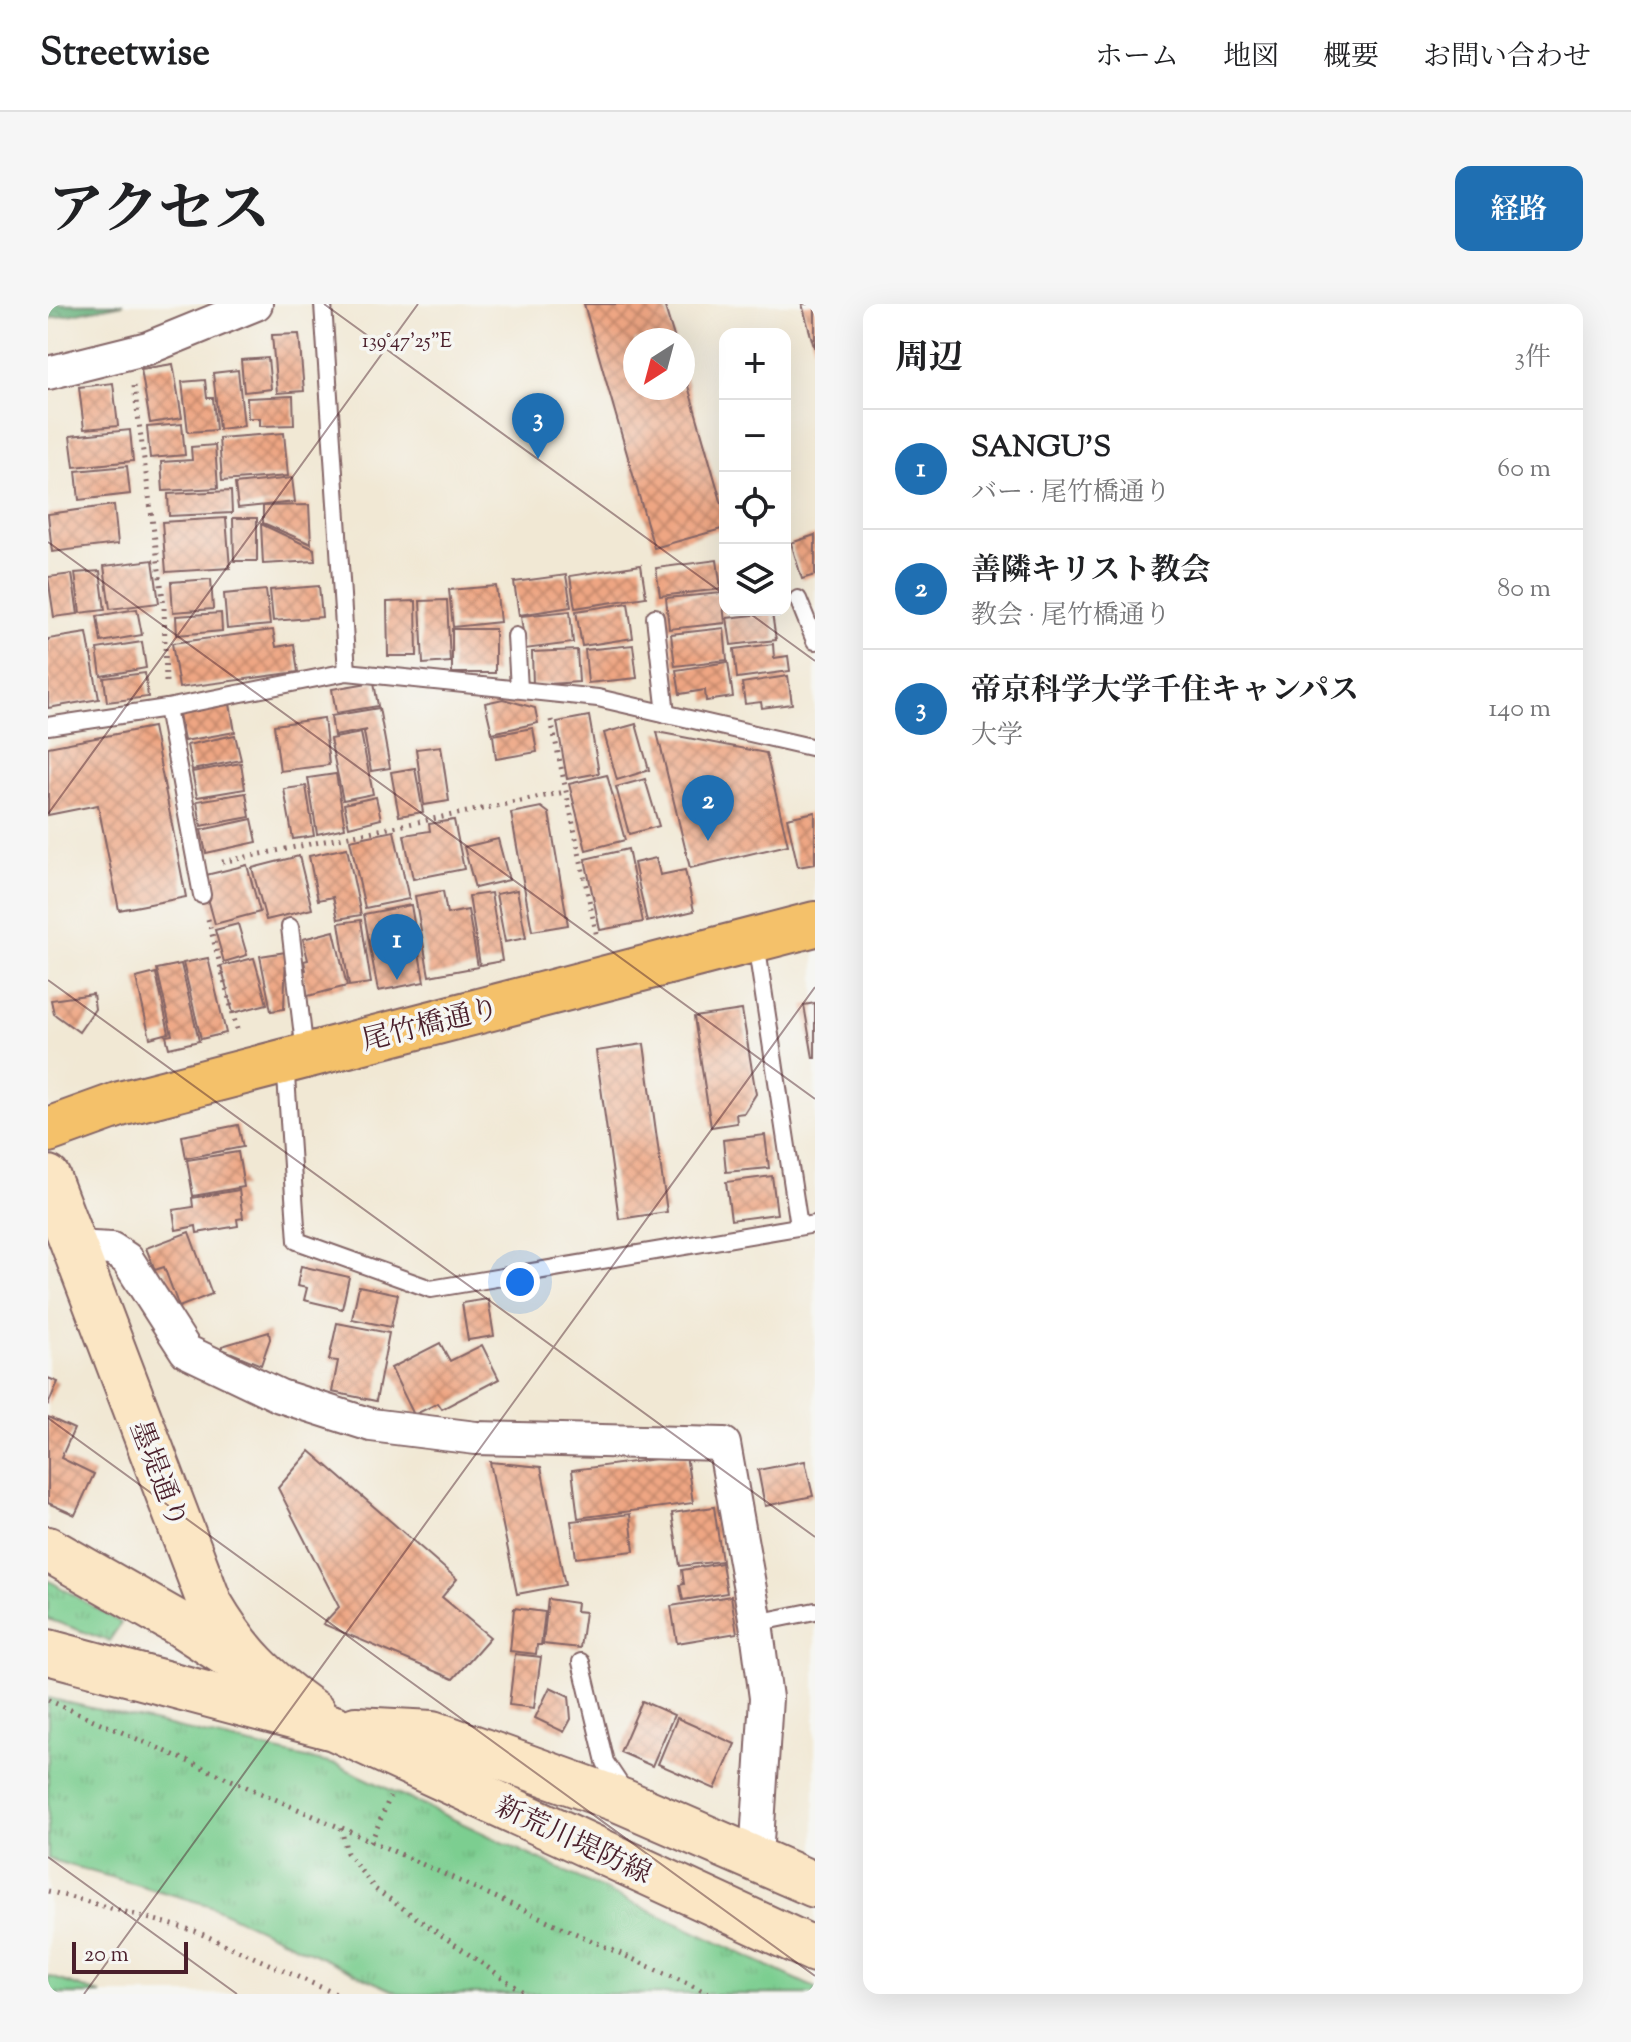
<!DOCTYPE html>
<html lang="ja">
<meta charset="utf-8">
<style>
:root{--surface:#fff;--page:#f6f6f6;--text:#202124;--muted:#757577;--line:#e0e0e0;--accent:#1f6fb2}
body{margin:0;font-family:"Sorts Mill Goudy","Noto Serif JP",serif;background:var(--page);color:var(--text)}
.controls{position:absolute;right:24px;top:24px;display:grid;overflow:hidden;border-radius:16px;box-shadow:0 8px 32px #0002}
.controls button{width:72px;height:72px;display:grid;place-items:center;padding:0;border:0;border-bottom:2px solid var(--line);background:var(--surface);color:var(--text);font:40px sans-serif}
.compass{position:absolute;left:575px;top:24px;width:72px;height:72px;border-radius:50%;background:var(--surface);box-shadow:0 8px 32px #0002;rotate:216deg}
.scale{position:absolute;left:24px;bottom:20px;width:116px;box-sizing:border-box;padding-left:8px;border:4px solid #4a1f2b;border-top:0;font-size:22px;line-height:28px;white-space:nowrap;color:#4a1f2b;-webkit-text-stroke:6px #f6f6f2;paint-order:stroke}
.you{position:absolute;left:472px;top:978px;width:28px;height:28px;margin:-20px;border:6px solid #fff;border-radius:50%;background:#1a73e8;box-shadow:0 0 0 12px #1a73e833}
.badge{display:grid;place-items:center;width:52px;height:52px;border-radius:50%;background:var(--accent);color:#fff;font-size:26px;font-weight:700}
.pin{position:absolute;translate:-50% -66px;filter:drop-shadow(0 2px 4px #0008)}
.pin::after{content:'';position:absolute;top:42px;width:28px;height:24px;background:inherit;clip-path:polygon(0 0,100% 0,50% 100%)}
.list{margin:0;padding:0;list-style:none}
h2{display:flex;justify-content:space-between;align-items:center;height:104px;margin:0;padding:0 32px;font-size:34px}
h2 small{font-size:26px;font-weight:400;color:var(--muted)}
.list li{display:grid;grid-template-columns:52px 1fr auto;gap:24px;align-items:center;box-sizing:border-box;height:120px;padding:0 32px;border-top:2px solid var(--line)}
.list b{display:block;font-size:30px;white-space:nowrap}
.list p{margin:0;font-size:26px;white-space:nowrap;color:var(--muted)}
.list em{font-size:26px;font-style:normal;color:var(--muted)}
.icon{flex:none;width:44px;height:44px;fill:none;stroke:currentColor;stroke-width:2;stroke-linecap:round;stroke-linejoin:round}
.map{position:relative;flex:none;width:767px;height:1690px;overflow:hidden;border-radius:16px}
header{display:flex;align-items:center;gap:48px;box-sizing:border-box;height:112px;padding:0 40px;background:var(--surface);border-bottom:2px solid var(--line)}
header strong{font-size:38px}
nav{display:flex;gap:44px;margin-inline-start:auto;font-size:28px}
.intro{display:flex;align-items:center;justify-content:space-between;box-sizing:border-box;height:192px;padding:0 48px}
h1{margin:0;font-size:56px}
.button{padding:20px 36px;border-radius:16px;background:var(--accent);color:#fff;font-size:28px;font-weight:700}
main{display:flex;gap:48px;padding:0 48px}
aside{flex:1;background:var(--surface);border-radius:16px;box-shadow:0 8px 32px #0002}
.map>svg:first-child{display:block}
</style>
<header>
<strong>Streetwise</strong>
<nav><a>ホーム</a><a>地図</a><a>概要</a><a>お問い合わせ</a></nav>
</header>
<div class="intro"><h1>アクセス</h1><a class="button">経路</a></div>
<main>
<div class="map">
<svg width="767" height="1690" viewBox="0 0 767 1690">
<defs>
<pattern id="grass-tufts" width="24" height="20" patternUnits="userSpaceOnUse" patternTransform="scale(2)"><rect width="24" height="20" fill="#7cce90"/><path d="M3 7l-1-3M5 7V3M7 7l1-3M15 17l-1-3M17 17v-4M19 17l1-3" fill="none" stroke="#6db07c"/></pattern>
<pattern id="forest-crowns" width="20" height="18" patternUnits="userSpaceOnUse" patternTransform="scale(2)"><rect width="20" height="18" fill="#65b17a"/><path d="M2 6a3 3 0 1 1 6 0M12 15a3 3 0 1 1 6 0" fill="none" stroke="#558f64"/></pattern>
<pattern id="building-cross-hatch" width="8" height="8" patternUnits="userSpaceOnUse" patternTransform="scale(2)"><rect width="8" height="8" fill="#eea683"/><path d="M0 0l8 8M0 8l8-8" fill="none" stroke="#c3876b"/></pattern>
</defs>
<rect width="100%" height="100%" fill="#f6f6f2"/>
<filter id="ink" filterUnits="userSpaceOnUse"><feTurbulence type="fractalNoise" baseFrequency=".0125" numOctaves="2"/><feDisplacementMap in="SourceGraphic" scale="16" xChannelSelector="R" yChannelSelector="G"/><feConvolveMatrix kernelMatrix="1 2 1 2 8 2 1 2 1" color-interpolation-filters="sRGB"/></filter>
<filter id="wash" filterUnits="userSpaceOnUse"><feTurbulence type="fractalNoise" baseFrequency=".006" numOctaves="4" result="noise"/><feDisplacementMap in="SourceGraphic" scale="32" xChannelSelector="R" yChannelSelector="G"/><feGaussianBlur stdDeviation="1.8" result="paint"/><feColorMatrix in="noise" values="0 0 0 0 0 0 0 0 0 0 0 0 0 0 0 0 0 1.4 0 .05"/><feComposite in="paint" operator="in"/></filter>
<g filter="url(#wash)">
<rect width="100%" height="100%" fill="#f1e8d4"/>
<g fill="url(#grass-tufts)" stroke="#63765e" stroke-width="2">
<polygon points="0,1276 73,1319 61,1337 0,1315"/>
<polygon points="0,1394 289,1461 767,1684 767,1690 352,1690 160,1601 0,1555"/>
<polygon points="0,1672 53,1690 0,1690"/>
</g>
<polygon fill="url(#forest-crowns)" stroke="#586852" stroke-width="2" points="0,0 75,0 0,15"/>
<g id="blocks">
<g fill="url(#building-cross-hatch)">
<polygon points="536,0 616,0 627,36 587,36 587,84 635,84 636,68 677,211 677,224 606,244"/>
<polygon points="754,0 767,0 767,43 766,43"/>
<polygon points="251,30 256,87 229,89 224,31"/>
<polygon points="220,54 223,85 196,88 193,56"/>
<polygon points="125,60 134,114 102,119 93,65"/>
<polygon points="190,66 196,122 171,125 165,69"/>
<polygon points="157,76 159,94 165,94 168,126 140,128 134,78"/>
<polygon points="65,79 70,122 36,125 31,83"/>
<polygon points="245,92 246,121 212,122 212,114 200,114 199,94"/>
<polygon points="134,120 137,151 102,154 99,123"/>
<polygon points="82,126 85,157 26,163 22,132"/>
<polygon points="236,129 240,172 174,177 171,134"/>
<polygon points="167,141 170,184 115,187 113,158 144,156 143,143"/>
<polygon points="79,162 82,190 31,196 28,167"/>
<polygon points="244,174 247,198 190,204 187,180"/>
<polygon points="183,187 184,209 121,212 120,190"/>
<polygon points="66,201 70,240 4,248 0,210"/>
<polygon points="261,201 263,240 215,219 215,202"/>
<polygon points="178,214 182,264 118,268 114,218"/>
<polygon points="185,214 209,214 209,257 186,257"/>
<polygon points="213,220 266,245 267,257 215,260"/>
<polygon points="767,231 767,271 754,275 743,239"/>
<polygon points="105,256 111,299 62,305 56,262"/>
<polygon points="669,256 673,285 612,292 608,264"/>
<polygon points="593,261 598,293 527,304 522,272"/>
<polygon points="52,267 57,306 32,309 27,269"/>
<polygon points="24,270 30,310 6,313 0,273"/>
<polygon points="518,271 523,303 471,311 466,278"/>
<polygon points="163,275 165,305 125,308 123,278"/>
<polygon points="271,282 274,313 225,317 222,286"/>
<polygon points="448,282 452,318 405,323 401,286"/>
<polygon points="218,286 222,321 179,325 176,290"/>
<polygon points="674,289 677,319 621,325 618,294"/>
<polygon points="399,296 402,358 375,360 372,297"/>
<polygon points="368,297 369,352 340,352 339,298"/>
<polygon points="580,299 585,334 534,342 528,307"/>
<polygon points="89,305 94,331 53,338 49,312"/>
<polygon points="522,307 525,339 477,345 473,312"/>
<polygon points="173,309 174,327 129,331 128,312"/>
<polygon points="724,309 728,336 683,341 679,314"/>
<polygon points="676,324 679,356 627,362 623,330"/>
<rect x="404" y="325" width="43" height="44"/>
<polygon points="225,326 228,343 246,340 250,368 131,384 124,339"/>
<polygon points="39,329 51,395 0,404 0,335"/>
<polygon points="94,338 98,364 53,372 49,345"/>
<polygon points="725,340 726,354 740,352 742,367 689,374 686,345"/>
<polygon points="585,341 589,374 540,379 537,346"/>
<polygon points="529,346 531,378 485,381 484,348"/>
<polygon points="680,358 685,393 658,397 657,386 632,390 628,366"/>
<polygon points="97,369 100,393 59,398 56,374"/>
<polygon points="740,372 744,400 714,404 713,398 697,400 694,379"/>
<polygon points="326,378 330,402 288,409 284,385"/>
<polygon points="455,395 487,404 490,419 444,429 437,399"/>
<polygon points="182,400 187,428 136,437 131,410"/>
<polygon points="331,404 342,464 323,467 316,428 319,426 286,432 283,412"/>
<polygon points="541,412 551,469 519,475 509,418"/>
<polygon points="276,414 281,461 232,467 226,421"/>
<polygon points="588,420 601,466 569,476 556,429"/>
<polygon points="105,423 138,593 71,606 50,501 0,511 0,443"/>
<polygon points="485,424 489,448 448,455 445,431"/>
<polygon points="609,428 718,449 740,541 642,564"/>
<polygon points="313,429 325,490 295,496 282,435"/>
<polygon points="187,431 193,456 144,466 139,441"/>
<polygon points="393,442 401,497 376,501 368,445"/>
<polygon points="193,459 197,485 149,493 144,468"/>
<polygon points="367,464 375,508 351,512 343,468"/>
<polygon points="288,470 297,524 269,530 260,474"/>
<polygon points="559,471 577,536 538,546 521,480"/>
<polygon points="597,475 611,522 581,530 568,483"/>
<polygon points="258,482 266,532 245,535 236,485"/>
<polygon points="198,489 202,513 153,522 149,497"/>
<polygon points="328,493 333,515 301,523 296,500"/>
<polygon points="493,503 501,509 520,621 484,627 463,509"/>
<polygon points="767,508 767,560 750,563 739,514"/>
<polygon points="204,515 209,538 158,549 153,526"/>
<polygon points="406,516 416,565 365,575 356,531 382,527 381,520"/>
<polygon points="346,527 361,595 317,604 302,536"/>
<polygon points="450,535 461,576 427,584 416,543"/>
<polygon points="299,544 313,611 290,615 285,593 270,596 261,552"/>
<polygon points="580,545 595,618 552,626 537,555"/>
<polygon points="251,552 264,605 218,616 204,564"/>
<polygon points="608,554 612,571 637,566 646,607 599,618 586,559"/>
<polygon points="199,561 212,608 167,620 154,572"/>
<polygon points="469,586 478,634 457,638 448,590"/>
<polygon points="395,587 399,610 420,606 430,663 381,672 367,592"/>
<polygon points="443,589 454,657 432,661 421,592"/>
<polygon points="363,601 376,678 330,687 316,610"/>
<polygon points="313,616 323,679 301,682 291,619"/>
<polygon points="190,620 199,651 176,658 167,626"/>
<polygon points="286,627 299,682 260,692 254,667 258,666 256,657 260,656 255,635"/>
<polygon points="238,648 236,705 223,707 212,652"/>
<polygon points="160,654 178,729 153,735 135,659"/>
<polygon points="206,654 219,700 185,709 173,662"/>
<polygon points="133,660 151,737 121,744 118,732 124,731 109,665"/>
<polygon points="108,669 121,729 102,734 88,674"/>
<polygon points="45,690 47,705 31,728 6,710 3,696"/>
<polygon points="767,699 767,754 765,754 756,701"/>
<polygon points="694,706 708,790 696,809 688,810 689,819 663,823 646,713"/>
<polygon points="596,740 619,908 571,915 548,747"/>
<polygon points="190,821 195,843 138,854 134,832"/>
<polygon points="717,831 721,864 678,868 675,836"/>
<polygon points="190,848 196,883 145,892 139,856"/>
<polygon points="724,872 729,910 683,916 678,878"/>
<polygon points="191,886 195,914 189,915 190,922 149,929 148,922 128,926 125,906 145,903 144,894"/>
<polygon points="141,928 164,990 131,1003 116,963 107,966 98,944"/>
<polygon points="253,962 301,973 294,1005 256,996 259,984 249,982"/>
<polygon points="311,982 350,990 343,1023 304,1015"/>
<polygon points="440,995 446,1032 420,1036 414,999"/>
<polygon points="289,1019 341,1029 328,1097 284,1088 290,1057 281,1056"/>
<polygon points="221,1028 222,1035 213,1061 174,1045 174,1042"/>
<polygon points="392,1039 402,1057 434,1041 451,1075 394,1105 390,1099 366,1111 343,1064"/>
<polygon points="0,1074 10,1078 0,1101"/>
<polygon points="0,1113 26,1125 13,1154 46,1170 27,1211 0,1199"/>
<polygon points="262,1147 409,1275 394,1293 442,1333 405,1375 275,1320 291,1303 230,1184"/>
<polygon points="638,1151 645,1199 530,1214 524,1166"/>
<polygon points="757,1157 765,1192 717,1202 710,1166"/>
<polygon points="442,1158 493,1163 517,1281 469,1290"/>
<polygon points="666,1203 674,1257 632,1262 624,1209"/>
<polygon points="582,1210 586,1247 528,1254 523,1217"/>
<polygon points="674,1259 679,1289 635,1296 632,1281 636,1280 634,1266"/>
<polygon points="683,1292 689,1329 629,1339 623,1302"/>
<polygon points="500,1295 529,1299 528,1307 537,1308 532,1344 495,1340"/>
<polygon points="466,1304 497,1308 493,1341 489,1341 488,1350 462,1347"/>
<polygon points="467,1350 493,1353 486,1404 461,1401"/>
<polygon points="502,1383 521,1392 523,1415 516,1428 487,1414"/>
<polygon points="594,1397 626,1411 604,1462 572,1448"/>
<polygon points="629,1414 687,1440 667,1485 610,1460"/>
</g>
</g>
</g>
<g filter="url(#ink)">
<use href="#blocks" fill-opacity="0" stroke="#846566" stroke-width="2"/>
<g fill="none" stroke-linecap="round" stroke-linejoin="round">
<defs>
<g id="service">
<polyline points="275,0 299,368"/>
<polyline points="750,295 767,337"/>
<polyline points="607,313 618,410"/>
<polyline points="468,332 471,385"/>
<polyline points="119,404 154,591"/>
<polyline points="0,422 119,404 299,368 550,394 767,444"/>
<polyline points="242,623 257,749"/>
<polyline points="708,639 751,922"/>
<polyline points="237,757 249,937 383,985 767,920"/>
<polyline points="708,1319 767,1307"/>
<polyline points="533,1358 557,1458 573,1482 573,1489"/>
</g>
<g id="minor">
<polyline points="0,69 100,44 208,0"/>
<polyline points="25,943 64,945 79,955 138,1047 232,1092 323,1121 428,1134 676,1140 708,1319 718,1394 708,1554"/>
</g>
<g id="secondary">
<path d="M0,874L162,1300C192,1351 217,1375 265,1409"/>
<polyline points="0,1245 135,1322 192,1359"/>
<polyline points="0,1348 286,1424 767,1646"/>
<polyline points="308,1425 385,1429 574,1497 767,1581"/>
</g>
<polyline id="primary" points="0,826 72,800 767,620"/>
</defs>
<use href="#service" stroke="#846566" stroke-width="20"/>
<use href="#minor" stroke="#846566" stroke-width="36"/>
<use href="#secondary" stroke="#846566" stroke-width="48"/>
<use href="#primary" stroke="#846566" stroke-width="48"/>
<g stroke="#846566" stroke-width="5" stroke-dasharray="2 6" stroke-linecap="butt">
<polyline points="86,82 116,302 118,378"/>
<polyline points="503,416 549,633"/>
<polyline points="174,558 517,488"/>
<polyline points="160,615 190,729"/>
<polyline points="0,1396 293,1524 299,1549 327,1585 478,1690"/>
<polyline points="294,1524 662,1690"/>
<polyline points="323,1538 342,1493"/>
<polyline points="0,1587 147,1627 288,1690"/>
</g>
<use href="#service" stroke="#fff" stroke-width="16"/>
<use href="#minor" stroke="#fff" stroke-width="32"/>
<use href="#secondary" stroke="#fbe6c4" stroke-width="44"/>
<use href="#primary" stroke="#f4c16b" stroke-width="44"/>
</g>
</g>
<path fill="none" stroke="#4a1f2b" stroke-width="2" stroke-opacity="0.45" d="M276,0L677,291M0,238L767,795M697,306L767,357M0,510L370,0M0,676L767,1233M0,1114L767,1672M0,1553L189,1690M36,1690L767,683"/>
<g text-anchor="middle" stroke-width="7" stroke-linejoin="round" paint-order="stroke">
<g font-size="28" fill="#4a1f2b" stroke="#f6f6f2">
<text transform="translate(382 719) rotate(-14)" y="10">尾竹橋通り</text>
<text transform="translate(112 1170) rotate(69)" y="10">墨堤通り</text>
<text transform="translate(526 1535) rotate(25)" y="10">新荒川堤防線</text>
</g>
</g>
<g font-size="20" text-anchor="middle" fill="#4a1f2b" stroke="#f6f6f2" stroke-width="7" stroke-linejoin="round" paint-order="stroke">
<text x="359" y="43">139°47'25"E</text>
</g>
</svg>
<div class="controls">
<button>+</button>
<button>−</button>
<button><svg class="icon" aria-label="locate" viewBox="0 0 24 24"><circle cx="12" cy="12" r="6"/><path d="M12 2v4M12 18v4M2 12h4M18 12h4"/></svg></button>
<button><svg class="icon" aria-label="layers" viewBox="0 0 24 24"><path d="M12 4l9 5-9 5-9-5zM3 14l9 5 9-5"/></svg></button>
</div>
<svg class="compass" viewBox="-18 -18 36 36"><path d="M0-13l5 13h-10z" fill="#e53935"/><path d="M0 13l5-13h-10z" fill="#757577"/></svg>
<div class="scale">20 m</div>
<div class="you"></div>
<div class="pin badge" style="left:349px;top:676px">1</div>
<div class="pin badge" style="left:660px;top:537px">2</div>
<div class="pin badge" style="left:490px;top:155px">3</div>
</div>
<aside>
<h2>周辺<small>3件</small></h2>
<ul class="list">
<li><span class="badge">1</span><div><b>SANGU'S</b><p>バー · 尾竹橋通り</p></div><em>60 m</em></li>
<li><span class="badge">2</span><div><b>善隣キリスト教会</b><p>教会 · 尾竹橋通り</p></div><em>80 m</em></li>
<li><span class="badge">3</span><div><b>帝京科学大学千住キャンパス</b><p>大学</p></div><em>140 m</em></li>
</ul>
</aside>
</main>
